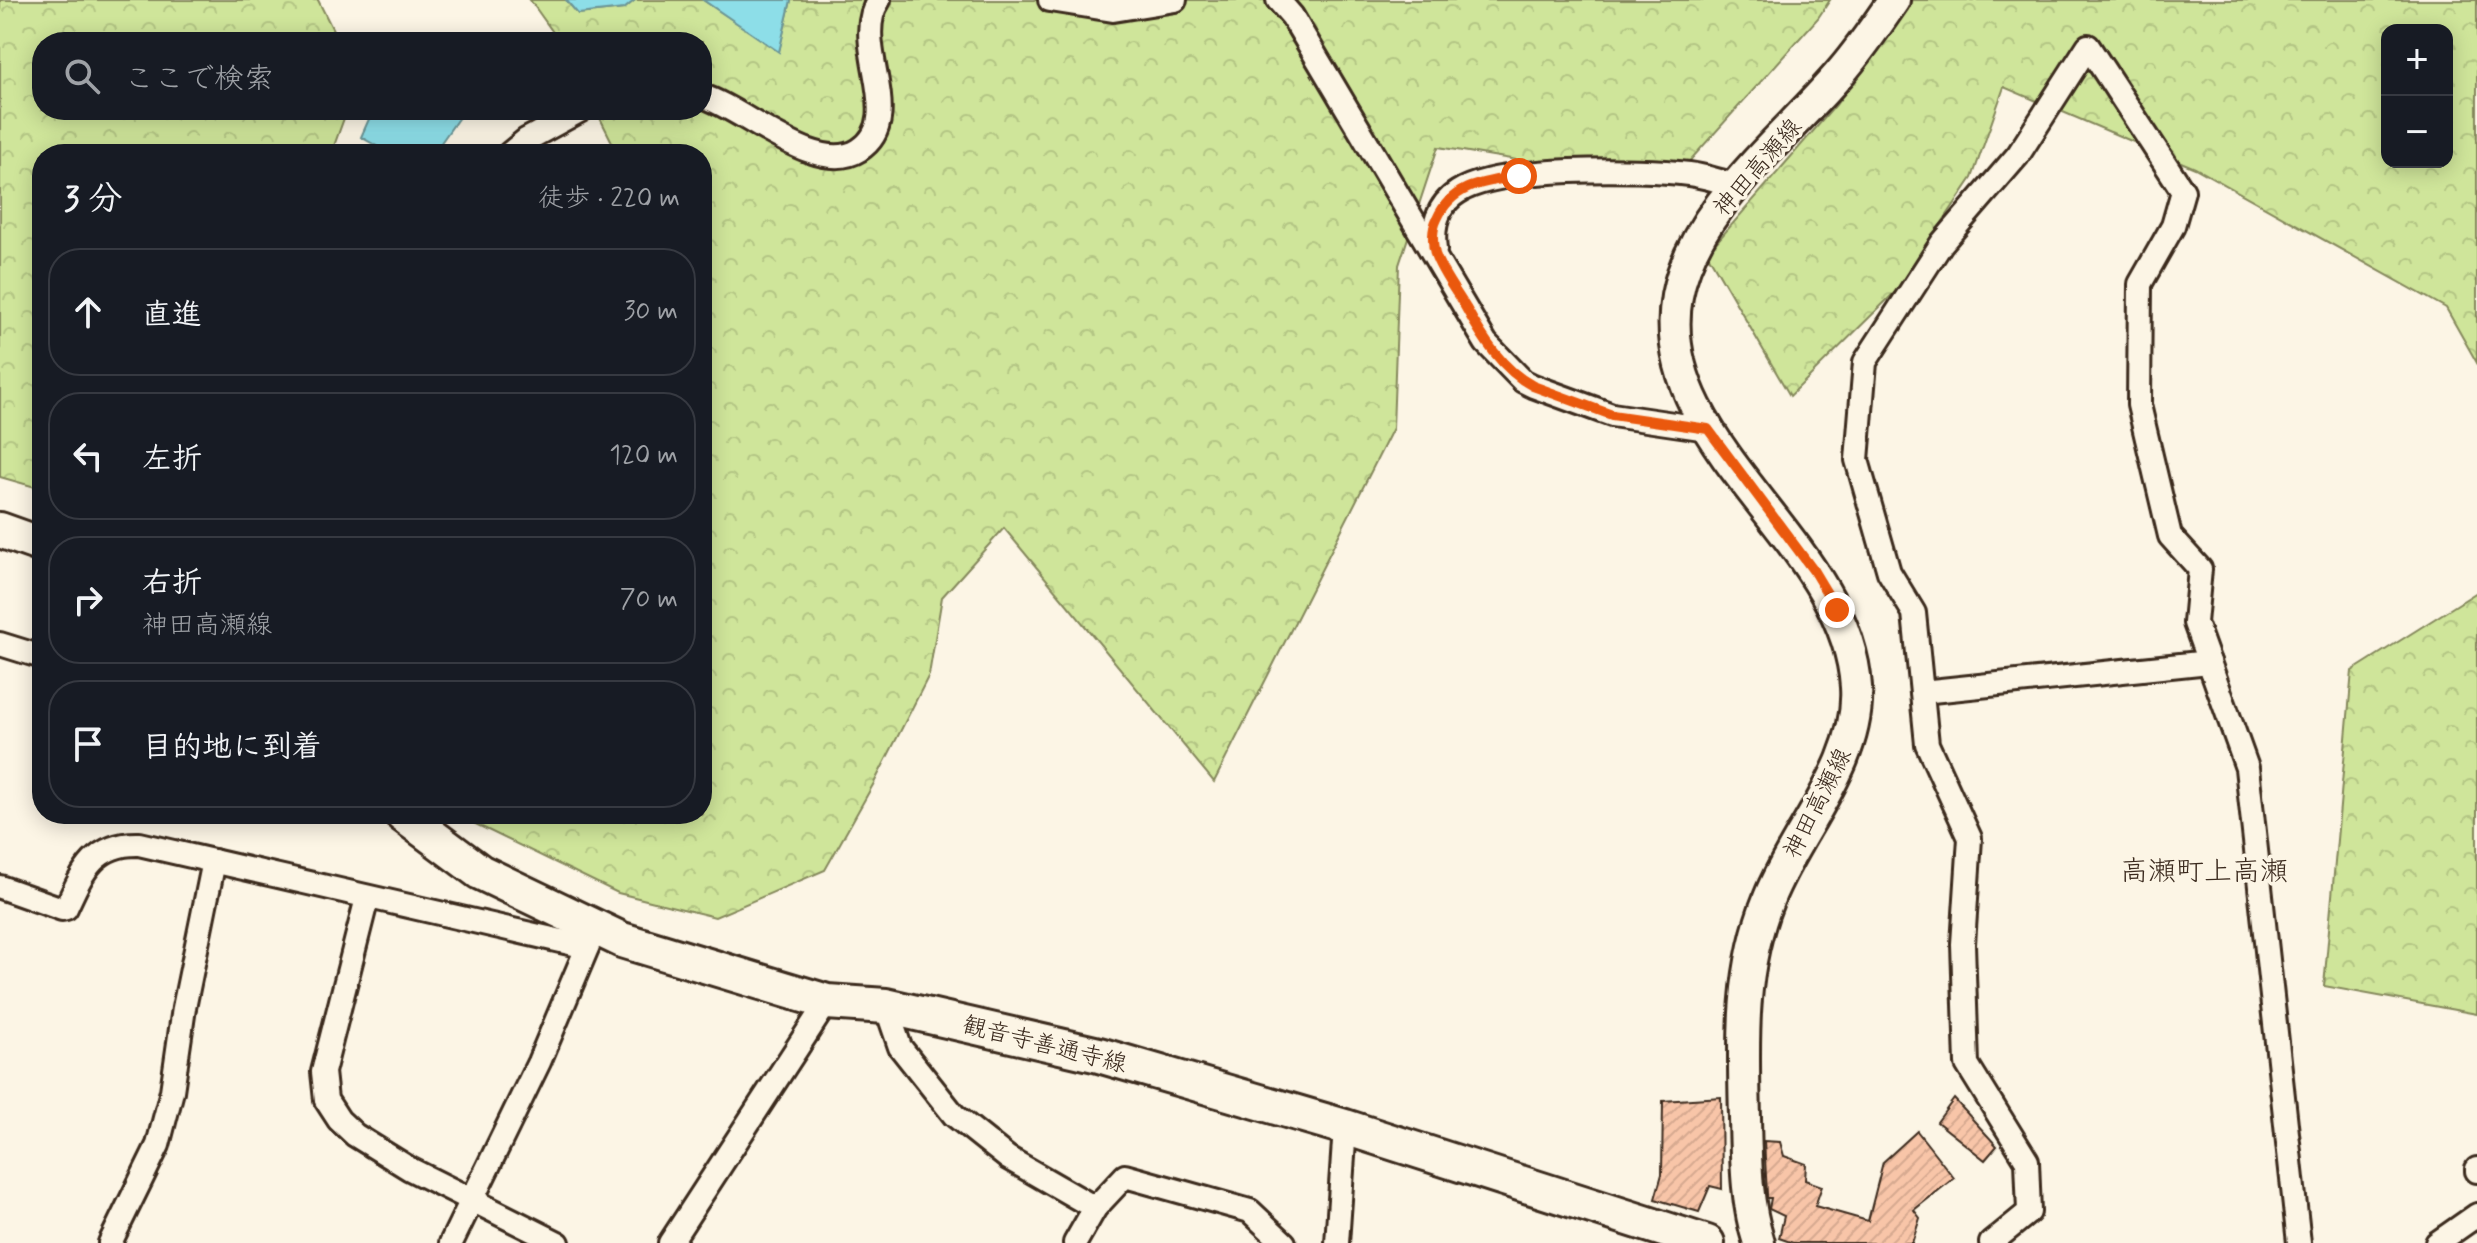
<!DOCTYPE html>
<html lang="ja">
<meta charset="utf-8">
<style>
:root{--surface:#171b24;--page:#242831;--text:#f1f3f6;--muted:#9ea1a6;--line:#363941}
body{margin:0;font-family:Mynerve,"Klee One",sans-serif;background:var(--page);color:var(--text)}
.controls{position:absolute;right:24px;top:24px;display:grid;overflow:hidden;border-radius:16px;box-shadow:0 4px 20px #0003}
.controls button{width:72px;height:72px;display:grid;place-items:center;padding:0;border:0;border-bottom:2px solid var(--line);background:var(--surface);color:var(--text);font:40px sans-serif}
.stop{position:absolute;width:24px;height:24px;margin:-18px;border:6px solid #ea580c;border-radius:50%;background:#fff}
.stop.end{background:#ea580c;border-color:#fff;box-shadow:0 2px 8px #0008}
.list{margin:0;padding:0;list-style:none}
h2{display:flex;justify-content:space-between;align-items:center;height:104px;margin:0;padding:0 32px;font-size:34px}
h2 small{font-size:26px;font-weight:400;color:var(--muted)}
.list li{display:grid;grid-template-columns:52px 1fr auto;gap:24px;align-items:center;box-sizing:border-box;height:128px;margin:0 16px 16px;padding:0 16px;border:2px solid var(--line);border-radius:32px}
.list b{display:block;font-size:30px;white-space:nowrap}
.list p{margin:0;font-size:26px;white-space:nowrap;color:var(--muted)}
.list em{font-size:26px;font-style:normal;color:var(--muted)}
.icon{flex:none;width:44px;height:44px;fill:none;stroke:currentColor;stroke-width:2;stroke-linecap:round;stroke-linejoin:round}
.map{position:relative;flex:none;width:2477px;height:1243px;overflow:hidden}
.search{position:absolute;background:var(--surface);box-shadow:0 4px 20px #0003;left:32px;top:32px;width:680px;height:88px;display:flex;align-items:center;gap:20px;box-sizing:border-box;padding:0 28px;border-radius:32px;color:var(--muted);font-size:30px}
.panel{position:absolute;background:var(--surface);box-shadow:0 4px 20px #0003;left:32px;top:144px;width:680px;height:680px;border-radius:32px}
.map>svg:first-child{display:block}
</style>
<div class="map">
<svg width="2477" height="1243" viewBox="0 0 2477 1243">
<defs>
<pattern id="forest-crowns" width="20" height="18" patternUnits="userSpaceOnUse" patternTransform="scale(2)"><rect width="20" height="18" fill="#cfe59a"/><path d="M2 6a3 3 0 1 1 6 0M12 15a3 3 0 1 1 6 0" fill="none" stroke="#b3c584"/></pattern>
<pattern id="building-hatch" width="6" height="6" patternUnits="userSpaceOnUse" patternTransform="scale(2)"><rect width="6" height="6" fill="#f8c5a8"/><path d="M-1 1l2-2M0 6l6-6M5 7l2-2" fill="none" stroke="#d6a990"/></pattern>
</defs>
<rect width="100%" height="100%" fill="#fcf5e5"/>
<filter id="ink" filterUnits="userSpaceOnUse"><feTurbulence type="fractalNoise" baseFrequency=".0125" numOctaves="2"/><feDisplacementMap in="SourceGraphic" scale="16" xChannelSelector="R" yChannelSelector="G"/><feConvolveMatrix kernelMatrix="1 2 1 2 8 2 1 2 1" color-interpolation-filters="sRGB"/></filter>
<g filter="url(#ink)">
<g fill="url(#forest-crowns)" stroke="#85885c" stroke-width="2" fill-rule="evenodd">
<polygon points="0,0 318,0 339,42 42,42 42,110 347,110 331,154 42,154 42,489 0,477"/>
<polygon points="530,0 566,0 578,14 624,9 635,0 703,0 779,51 791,0 1830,0 1818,18 1668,185 1438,147 1399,265 1393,428 1214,782 1004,528 942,597 929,675 874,783 825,870 715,917 618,893 455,814 702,814 702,154 608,154 613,144 596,110 702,110 702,42 560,42"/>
<path d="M1912,0H2477V363L2446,308L2195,168L2004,87L1972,178L1896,291L1790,396L1707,253L1836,105ZM2387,30H2447V162H2387Z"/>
<polygon points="2477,592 2477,1014 2324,986 2352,671"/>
</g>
<g fill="#8ddee8" stroke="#6c9697" stroke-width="2">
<polygon points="566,0 635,0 624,9 578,14"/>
<polygon points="703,0 791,0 779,52"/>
<polygon points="373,110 464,110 433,154 391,154 361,137"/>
</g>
<g fill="url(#building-hatch)" stroke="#3b2a1e" stroke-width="2">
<polygon points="1721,1097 1722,1189 1710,1186 1699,1212 1655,1199 1662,1174 1663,1101"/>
<polygon points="1954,1099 1997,1146 1985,1160 1937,1122"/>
<polygon points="1917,1131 1954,1178 1914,1210 1920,1218 1912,1243 1793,1243 1779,1238 1784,1216 1769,1209 1771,1198 1767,1198 1767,1194 1764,1141 1780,1142 1784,1156 1806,1164 1805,1180 1822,1186 1815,1206 1868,1221 1883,1162"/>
</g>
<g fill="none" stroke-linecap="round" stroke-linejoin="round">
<defs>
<g id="street">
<polyline points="1050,0 1113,10 1175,0"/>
<polyline points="1278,0 1292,16 1486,343 1523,381 1533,386 1612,415 1708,429"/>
<path d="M702,96C743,108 817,177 859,150C909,118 849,43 879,0"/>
<polyline points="509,154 526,140 581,110"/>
<path d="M1435,250C1432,227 1437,205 1458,192C1499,166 1639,168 1689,174C1705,176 1721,182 1737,185"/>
<polyline points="0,644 42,657"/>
<polyline points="1922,692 2209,662"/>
<path d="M0,887L62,909L66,908C82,873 94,843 139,844L587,947"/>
<polyline points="367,898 323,1072 326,1100 339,1120 355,1135 410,1169 558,1243"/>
<polyline points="886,1006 900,1047 954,1115 1008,1158 1095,1208"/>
<polyline points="2477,1169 2477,1171"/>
<polyline points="110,1243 158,1145 172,1091 184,1008 214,861"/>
<polyline points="451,1243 539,1062 592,936"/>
<polyline points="670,1243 827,1002"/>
<polyline points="1075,1243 1095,1208 1125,1176 1250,1211 1284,1243"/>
<polyline points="1337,1243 1345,1127"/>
<polyline points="1991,1243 2029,1212 2027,1161 1967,1064 1963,944 1970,838 1927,744 1914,613 1889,572 1857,460 1865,362 1942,243 2018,155 2088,46 2183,191 2173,226 2140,284 2139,405 2170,536 2200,569 2195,623 2247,768 2299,1243"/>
<polyline points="2437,1243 2477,1215"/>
</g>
<path id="secondary" d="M1759,1243C1746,1202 1746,1161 1745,1118C1743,1043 1740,969 1769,898C1796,830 1861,763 1856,687C1847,539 1650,446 1677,296C1693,208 1784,139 1840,73C1860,50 1877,25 1894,0"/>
<g id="primary">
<polyline points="0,530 42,545"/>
<polyline points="402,814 480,872 622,940 827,1002 886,1006 1099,1055 1345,1127 1707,1243"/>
</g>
</defs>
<use href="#street" stroke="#3b2a1e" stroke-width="28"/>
<use href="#secondary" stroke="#3b2a1e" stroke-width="36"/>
<use href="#primary" stroke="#3b2a1e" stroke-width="40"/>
<use href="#street" stroke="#fcf5e5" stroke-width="22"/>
<use href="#secondary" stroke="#fcf5e5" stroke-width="30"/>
<use href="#primary" stroke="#fcf5e5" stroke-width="34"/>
</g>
</g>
<g fill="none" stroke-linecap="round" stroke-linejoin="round" filter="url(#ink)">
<path stroke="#ea580c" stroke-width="10" d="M1519,176C1485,182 1452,184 1437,219C1432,229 1432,243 1435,254C1441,272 1456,291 1466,308C1482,337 1502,370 1533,386L1612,415L1708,429L1813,570L1837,610"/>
</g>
<g text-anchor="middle" stroke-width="7" stroke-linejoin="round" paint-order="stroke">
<g font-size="24" fill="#3b2a1e" stroke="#fcf5e5">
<text transform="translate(1757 167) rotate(-49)" y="8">神田高瀬線</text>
<text transform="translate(1817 803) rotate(-63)" y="8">神田高瀬線</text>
<text transform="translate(1045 1044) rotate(14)" y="8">観音寺善通寺線</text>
</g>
<g font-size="28" fill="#3b2a1e" stroke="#fcf5e5">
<text x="2204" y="880">高瀬町上高瀬</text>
</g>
</g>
</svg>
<div class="controls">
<button>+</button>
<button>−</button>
</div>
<div class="stop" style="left:1519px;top:176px"></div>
<div class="stop end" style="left:1837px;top:610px"></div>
<div class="search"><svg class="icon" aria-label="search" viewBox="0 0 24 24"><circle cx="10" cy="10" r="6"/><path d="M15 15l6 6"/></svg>ここで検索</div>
<section class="panel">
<h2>3 分<small>徒歩 · 220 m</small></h2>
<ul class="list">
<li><svg class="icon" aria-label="ahead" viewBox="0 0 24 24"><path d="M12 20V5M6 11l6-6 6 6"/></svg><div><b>直進</b></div><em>30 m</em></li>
<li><svg class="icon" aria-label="left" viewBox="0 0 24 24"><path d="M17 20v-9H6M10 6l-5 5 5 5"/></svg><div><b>左折</b></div><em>120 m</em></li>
<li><svg class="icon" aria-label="right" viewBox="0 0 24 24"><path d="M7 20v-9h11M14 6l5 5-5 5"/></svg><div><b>右折</b><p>神田高瀬線</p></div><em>70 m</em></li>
<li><svg class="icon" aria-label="arrive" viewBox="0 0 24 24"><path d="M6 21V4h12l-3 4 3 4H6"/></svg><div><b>目的地に到着</b></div></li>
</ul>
</section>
</div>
